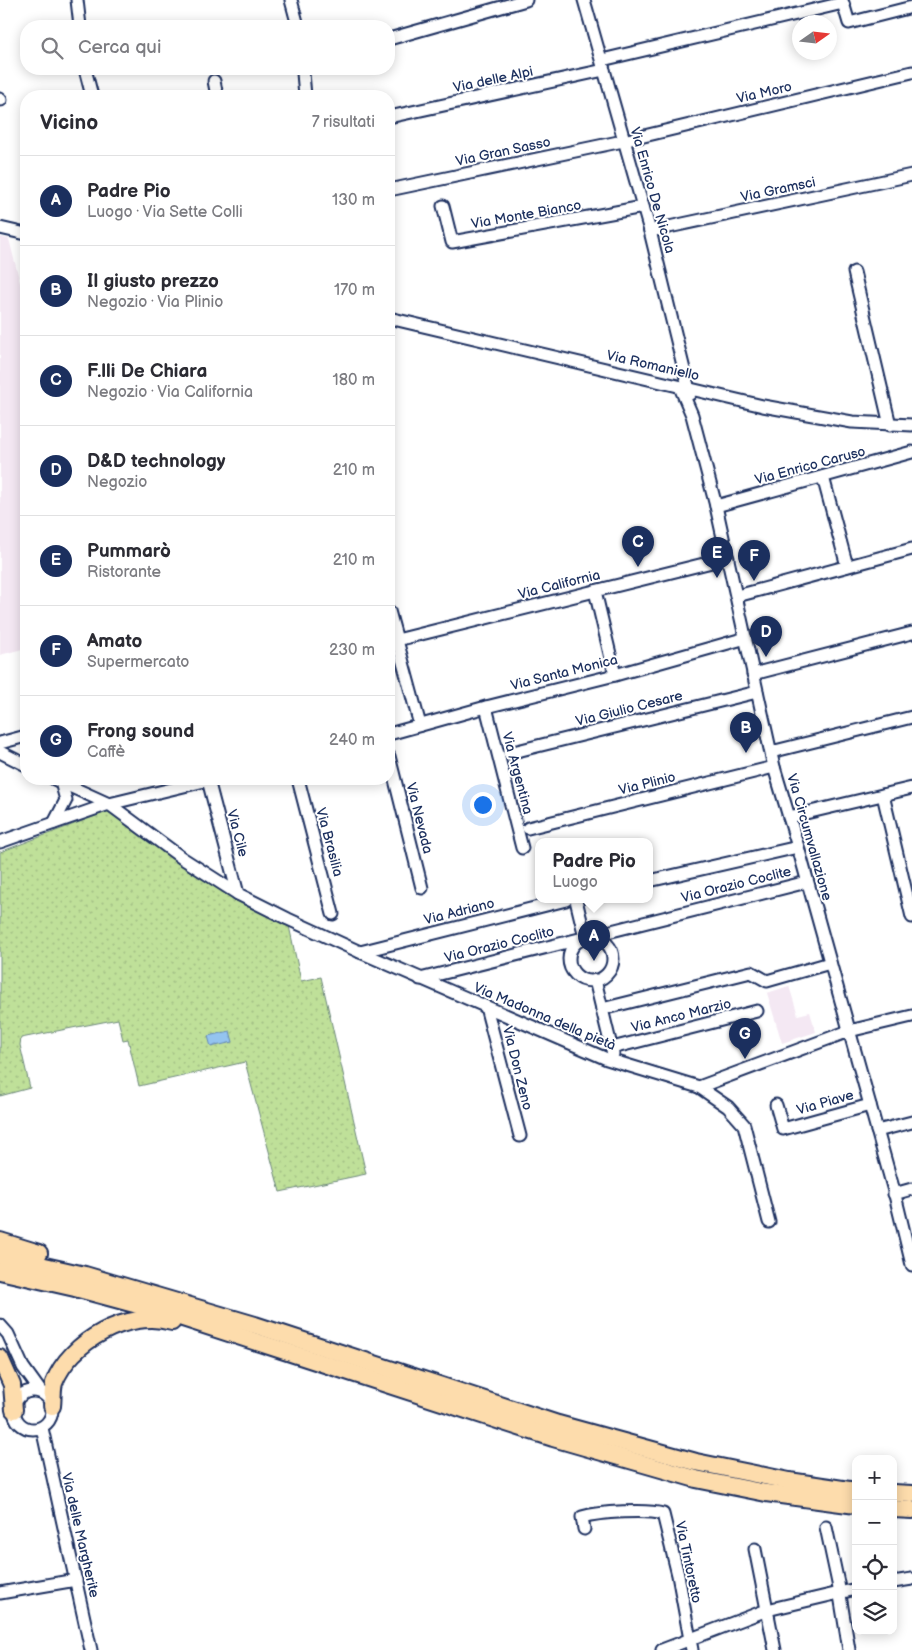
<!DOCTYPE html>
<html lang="it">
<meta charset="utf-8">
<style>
:root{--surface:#fff;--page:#f2f2f3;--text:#2b2b33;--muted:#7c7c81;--line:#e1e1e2;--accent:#1b2f5e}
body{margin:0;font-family:"Balsamiq Sans",sans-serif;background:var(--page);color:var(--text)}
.controls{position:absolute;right:15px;bottom:15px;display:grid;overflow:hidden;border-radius:10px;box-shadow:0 2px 12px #0003}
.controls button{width:45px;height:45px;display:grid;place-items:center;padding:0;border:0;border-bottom:1px solid var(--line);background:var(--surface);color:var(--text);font:25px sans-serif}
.compass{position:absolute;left:792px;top:15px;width:45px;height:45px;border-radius:50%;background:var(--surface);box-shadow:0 2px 12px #0003;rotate:76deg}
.you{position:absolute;left:482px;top:804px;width:18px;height:18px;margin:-12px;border:4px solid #fff;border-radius:50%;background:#1a73e8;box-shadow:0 0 0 8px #1a73e833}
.badge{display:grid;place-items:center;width:32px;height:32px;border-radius:50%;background:var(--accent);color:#fff;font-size:16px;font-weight:700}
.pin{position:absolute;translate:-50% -41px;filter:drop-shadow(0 1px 2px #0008)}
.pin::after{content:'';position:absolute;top:26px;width:18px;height:15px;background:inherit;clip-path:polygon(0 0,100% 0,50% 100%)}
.popup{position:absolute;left:535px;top:838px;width:118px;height:65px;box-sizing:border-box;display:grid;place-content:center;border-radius:10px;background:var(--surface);filter:drop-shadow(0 1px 4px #0005);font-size:16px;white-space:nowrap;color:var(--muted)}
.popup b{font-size:19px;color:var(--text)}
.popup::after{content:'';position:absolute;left:50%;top:100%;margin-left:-10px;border:10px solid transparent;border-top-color:var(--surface)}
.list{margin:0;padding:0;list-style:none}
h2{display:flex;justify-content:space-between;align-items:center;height:65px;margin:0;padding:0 20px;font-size:21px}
h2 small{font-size:16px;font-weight:400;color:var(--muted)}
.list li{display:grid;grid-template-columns:32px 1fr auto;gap:15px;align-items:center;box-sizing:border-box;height:90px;padding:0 20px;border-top:1px solid var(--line)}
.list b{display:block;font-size:19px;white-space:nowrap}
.list p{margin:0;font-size:16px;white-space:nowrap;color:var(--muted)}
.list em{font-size:16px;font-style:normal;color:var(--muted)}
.icon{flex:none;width:28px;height:28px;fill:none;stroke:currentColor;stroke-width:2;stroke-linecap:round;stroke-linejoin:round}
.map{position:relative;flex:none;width:912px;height:1650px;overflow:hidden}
.search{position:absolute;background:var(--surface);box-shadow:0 2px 12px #0003;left:20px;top:20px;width:375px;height:55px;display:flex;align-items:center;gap:12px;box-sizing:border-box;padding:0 18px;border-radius:20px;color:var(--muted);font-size:19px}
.panel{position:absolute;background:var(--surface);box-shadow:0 2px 12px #0003;left:20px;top:90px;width:375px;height:695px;border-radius:20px}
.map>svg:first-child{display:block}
.built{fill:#f4e8f3}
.green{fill:url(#green-dots);stroke:#6d887c}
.water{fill:url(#water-ripples);stroke:#6488b6}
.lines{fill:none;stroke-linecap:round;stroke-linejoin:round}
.minor-casing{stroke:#1b2f5e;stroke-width:15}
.highway-casing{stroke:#1b2f5e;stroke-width:20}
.minor{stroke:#fff;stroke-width:11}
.highway{stroke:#fddcac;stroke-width:16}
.labels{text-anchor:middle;stroke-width:4;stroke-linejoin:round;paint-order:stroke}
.street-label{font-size:14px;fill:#1b2f5e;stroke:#fff}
</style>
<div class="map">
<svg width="912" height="1650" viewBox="0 0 912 1650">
<defs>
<pattern id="green-dots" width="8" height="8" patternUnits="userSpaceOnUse" patternTransform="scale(1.25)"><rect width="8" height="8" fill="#bfe099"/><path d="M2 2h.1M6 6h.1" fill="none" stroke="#a4c086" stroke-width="1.8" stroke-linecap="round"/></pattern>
<pattern id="water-ripples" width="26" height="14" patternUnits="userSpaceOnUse" patternTransform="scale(1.25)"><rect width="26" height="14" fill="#94c4f0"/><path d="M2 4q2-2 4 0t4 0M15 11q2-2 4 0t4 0" fill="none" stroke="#78a0c6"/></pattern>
</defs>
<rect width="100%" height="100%" fill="#fff"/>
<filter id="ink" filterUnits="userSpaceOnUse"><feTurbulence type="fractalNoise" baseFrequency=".02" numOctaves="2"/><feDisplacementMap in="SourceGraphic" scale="10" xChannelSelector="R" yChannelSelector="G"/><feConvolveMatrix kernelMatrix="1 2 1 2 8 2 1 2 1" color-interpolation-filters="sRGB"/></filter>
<g filter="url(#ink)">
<!-- built -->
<g class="built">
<polygon points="0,237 9,239 26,307 26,648 0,655"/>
<polygon points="789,986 798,1015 810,1012 816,1032 782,1043 767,993"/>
</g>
<!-- green -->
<polygon class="green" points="109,811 213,884 289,926 301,981 321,977 366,1174 280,1192 245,1062 139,1086 128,1039 123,1040 118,1019 21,1038 20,1045 30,1088 0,1096 0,852"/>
<!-- water -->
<polygon class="water" points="230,1031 233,1042 211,1047 208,1036"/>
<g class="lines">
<defs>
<g id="minor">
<polyline points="77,0 80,26"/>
<polyline points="291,0 298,26"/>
<polyline points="584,0 650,231 690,394"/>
<polyline points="389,39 526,0"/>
<polyline points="602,60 843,3 849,23 912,7"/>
<polyline points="85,69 92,96"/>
<polyline points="303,73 305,96"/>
<polyline points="214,81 217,96"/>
<polyline points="0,99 1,100"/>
<polyline points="389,117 604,70"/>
<polyline points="389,190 623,141 912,72"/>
<polyline points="443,206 452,242 643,207"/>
<polyline points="0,228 26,234"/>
<polyline points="650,231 912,175"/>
<polyline points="854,272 890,425"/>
<polyline points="389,318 763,406 852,422 912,425"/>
<polyline points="680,387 692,415 716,506 774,767 798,847 894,1191 912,1265"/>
<polyline points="823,477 847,566"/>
<polyline points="716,506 912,452"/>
<polyline points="595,591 615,675"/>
<polyline points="737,596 912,549"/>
<polyline points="389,611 420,725"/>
<polyline points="397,640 728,558"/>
<polyline points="753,674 912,633"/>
<polyline points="486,707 522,848"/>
<polyline points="389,734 486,707 615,675 746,638"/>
<polyline points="0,743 26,736"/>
<polyline points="0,752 26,765"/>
<polyline points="771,752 912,717"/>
<polyline points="509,753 757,692"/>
<polyline points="389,756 422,888"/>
<polyline points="54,779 109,804 182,858 238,894 288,919 360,952 607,1059 699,1087 849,1031 912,1016"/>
<polyline points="298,779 333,914"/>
<polyline points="208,780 238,894"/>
<polyline points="883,795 912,917"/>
<polyline points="789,817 912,788"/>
<polyline points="54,823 66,800 61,782"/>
<polyline points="528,828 774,767"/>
<polyline points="0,842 109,804 213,779"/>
<polyline points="649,881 798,847"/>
<polyline points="576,900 585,937"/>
<circle cx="591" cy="959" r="22"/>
<polyline points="360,952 566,900"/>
<polyline points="420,979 807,882"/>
<polyline points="595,980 613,1054"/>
<polyline points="486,1007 520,1136"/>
<polyline points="602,1009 751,972 767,981 830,963"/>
<polyline points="612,1048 757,1011"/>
<polyline points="699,1087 728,1107 744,1125 769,1222"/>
<polyline points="776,1105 783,1129 870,1105"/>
<polyline points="877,1131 912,1122"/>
<polyline points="894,1194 912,1189"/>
<polyline points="0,1325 8,1334 23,1367 41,1392"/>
<circle cx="33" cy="1410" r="19"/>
<polyline points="42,1428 91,1650"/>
<polyline points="826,1527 838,1583 849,1650"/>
<path d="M 584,1529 L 582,1517 C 599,1512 647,1509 663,1514 L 678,1575 L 692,1650"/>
<polyline points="755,1549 775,1650"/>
<polyline points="893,1582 912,1579"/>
<polyline points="0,1593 76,1580"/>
<polyline points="662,1650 767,1610 856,1589"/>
</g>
<g id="highway">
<polyline points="0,1241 39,1253"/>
<polyline points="0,1256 85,1275 255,1325 558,1424 696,1462 789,1481 856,1491"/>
<polyline points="0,1271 75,1288 164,1312 553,1438 696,1479 766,1493 856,1505"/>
<polyline points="0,1358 12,1385 14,1410"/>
<path d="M 52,1406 C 53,1399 52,1390 54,1383 C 70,1341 128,1309 172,1322"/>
<polyline points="893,1493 912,1494"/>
<polyline points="893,1509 912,1510"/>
</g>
</defs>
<!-- minor casing -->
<use href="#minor" class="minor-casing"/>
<!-- highway casing -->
<use href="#highway" class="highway-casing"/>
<!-- minor -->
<use href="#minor" class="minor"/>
<!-- highway -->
<use href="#highway" class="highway"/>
</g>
</g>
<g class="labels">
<!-- street labels -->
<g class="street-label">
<text transform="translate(493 79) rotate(-12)" y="5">Via delle Alpi</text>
<text transform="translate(764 92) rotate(-13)" y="5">Via Moro</text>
<text transform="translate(503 151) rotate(-12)" y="5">Via Gran Sasso</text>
<text transform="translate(778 189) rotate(-12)" y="5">Via Gramsci</text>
<text transform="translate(653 190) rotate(74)" y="5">Via Enrico De Nicola</text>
<text transform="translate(526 214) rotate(-10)" y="5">Via Monte Bianco</text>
<text transform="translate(653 365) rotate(13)" y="5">Via Romaniello</text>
<text transform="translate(810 465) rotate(-15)" y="5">Via Enrico Caruso</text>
<text transform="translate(559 584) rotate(-14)" y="5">Via California</text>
<text transform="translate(564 672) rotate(-14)" y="5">Via Santa Monica</text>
<text transform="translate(629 708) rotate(-14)" y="5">Via Giulio Cesare</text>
<text transform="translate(518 773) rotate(75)" y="5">Via Argentina</text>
<text transform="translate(647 783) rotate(-14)" y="5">Via Plinio</text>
<text transform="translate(420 818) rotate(76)" y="5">Via Nevada</text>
<text transform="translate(238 833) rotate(75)" y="5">Via Cile</text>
<text transform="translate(810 837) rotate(74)" y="5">Via Circumvallazione</text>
<text transform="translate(330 842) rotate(75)" y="5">Via Brasilia</text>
<text transform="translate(736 884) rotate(-14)" y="5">Via Orazio Coclite</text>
<text transform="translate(459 911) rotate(-14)" y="5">Via Adriano</text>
<text transform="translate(499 944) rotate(-14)" y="5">Via Orazio Coclito</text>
<text transform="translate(681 1015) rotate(-14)" y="5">Via Anco Marzio</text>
<text transform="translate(545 1016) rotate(23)" y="5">Via Madonna della pietà</text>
<text transform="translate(518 1068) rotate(76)" y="5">Via Don Zeno</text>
<text transform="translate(825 1102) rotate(-16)" y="5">Via Piave</text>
<text transform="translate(81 1535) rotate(77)" y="5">Via delle Margherite</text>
<text transform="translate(689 1562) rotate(78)" y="5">Via Tintoretto</text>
</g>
</g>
</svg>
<div class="controls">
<button>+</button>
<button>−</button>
<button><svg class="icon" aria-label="locate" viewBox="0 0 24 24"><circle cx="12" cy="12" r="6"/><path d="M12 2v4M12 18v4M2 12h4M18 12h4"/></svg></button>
<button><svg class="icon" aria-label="layers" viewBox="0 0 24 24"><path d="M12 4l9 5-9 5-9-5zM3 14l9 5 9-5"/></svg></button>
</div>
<svg class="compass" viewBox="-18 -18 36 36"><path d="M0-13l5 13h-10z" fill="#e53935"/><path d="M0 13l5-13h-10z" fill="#7c7c81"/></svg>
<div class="you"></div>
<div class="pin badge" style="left:594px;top:961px">A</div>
<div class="popup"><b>Padre Pio</b>Luogo</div>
<div class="pin badge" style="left:746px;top:753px">B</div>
<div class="pin badge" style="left:638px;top:567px">C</div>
<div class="pin badge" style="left:766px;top:657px">D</div>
<div class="pin badge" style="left:717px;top:578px">E</div>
<div class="pin badge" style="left:754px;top:581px">F</div>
<div class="pin badge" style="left:745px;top:1059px">G</div>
<div class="search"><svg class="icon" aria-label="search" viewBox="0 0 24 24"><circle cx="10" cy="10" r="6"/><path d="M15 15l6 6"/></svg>Cerca qui</div>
<section class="panel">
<h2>Vicino<small>7 risultati</small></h2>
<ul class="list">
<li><span class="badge">A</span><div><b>Padre Pio</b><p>Luogo · Via Sette Colli</p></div><em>130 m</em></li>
<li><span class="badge">B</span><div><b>Il giusto prezzo</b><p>Negozio · Via Plinio</p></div><em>170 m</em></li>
<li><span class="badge">C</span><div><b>F.lli De Chiara</b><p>Negozio · Via California</p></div><em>180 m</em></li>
<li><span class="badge">D</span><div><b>D&amp;D technology</b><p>Negozio</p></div><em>210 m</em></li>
<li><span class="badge">E</span><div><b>Pummarò</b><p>Ristorante</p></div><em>210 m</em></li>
<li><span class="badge">F</span><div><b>Amato</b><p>Supermercato</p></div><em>230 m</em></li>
<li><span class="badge">G</span><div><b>Frong sound</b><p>Caffè</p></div><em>240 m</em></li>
</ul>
</section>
</div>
